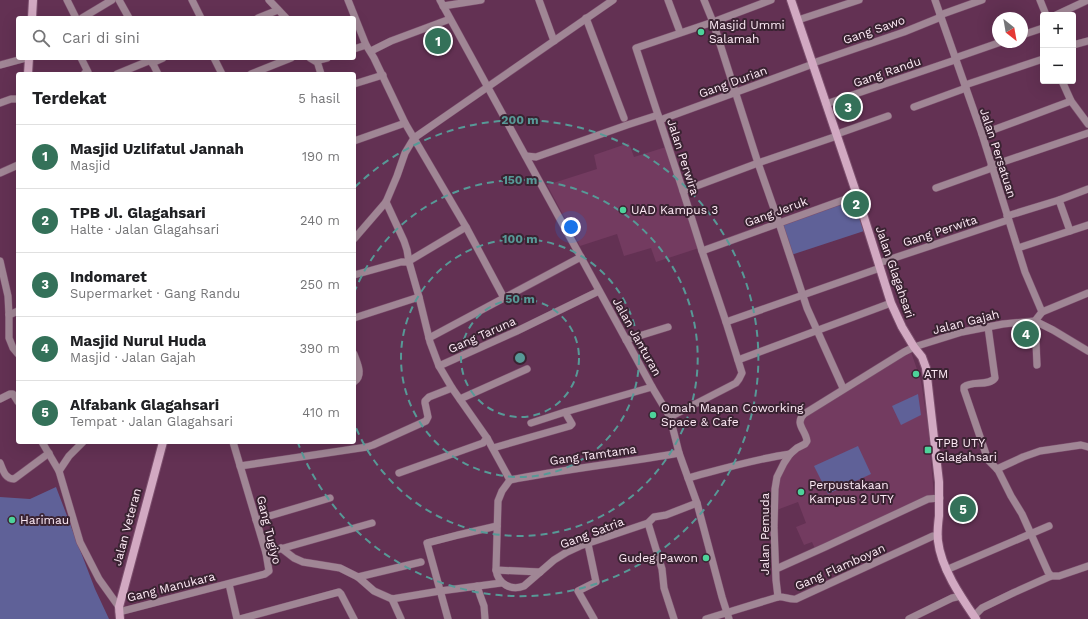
<!DOCTYPE html>
<html lang="id">
<meta charset="utf-8">
<style>
:root{--surface:#fff;--page:#f2f2f2;--text:#202124;--muted:#757577;--line:#e0e0e0;--accent:#347159}
body{margin:0;font-family:"Work Sans",sans-serif;background:var(--page);color:var(--text)}
.controls{position:absolute;right:12px;top:12px;display:grid;overflow:hidden;border-radius:4px;box-shadow:0 4px 16px #0002}
.controls button{width:36px;height:36px;display:grid;place-items:center;padding:0;border:0;border-bottom:1px solid var(--line);background:var(--surface);color:var(--text);font:20px sans-serif}
.compass{position:absolute;left:992px;top:12px;width:36px;height:36px;border-radius:50%;background:var(--surface);box-shadow:0 4px 16px #0002;rotate:149deg}
.you{position:absolute;left:571px;top:227px;width:14px;height:14px;margin:-10px;border:3px solid #fff;border-radius:50%;background:#1a73e8;box-shadow:0 0 0 6px #1a73e833}
.badge{display:grid;place-items:center;width:26px;height:26px;border-radius:50%;background:var(--accent);color:#fff;font-size:13px;font-weight:700}
.pin{position:absolute;translate:-50% -50%;border:2px solid #fff;box-shadow:0 1px 4px #0006}
.list{margin:0;padding:0;list-style:none}
h2{display:flex;justify-content:space-between;align-items:center;height:52px;margin:0;padding:0 16px;font-size:17px}
h2 small{font-size:13px;font-weight:400;color:var(--muted)}
.list li{display:grid;grid-template-columns:26px 1fr auto;gap:12px;align-items:center;box-sizing:border-box;height:64px;padding:0 16px;border-top:1px solid var(--line)}
.list b{display:block;font-size:15px;white-space:nowrap}
.list p{margin:0;font-size:13px;white-space:nowrap;color:var(--muted)}
.list em{font-size:13px;font-style:normal;color:var(--muted)}
.icon{flex:none;width:22px;height:22px;fill:none;stroke:currentColor;stroke-width:2;stroke-linecap:round;stroke-linejoin:round}
.map{position:relative;flex:none;width:1088px;height:619px;overflow:hidden}
.search{position:absolute;background:var(--surface);box-shadow:0 4px 16px #0002;left:16px;top:16px;width:340px;height:44px;display:flex;align-items:center;gap:10px;box-sizing:border-box;padding:0 14px;border-radius:4px;color:var(--muted);font-size:15px}
.panel{position:absolute;background:var(--surface);box-shadow:0 4px 16px #0002;left:16px;top:72px;width:340px;height:372px;border-radius:4px}
.map>svg:first-child{display:block}
.built{fill:#733b60}
.green{fill:#5f6198}
.lines{fill:none;stroke-linecap:round;stroke-linejoin:round}
.street-casing{stroke:#7c4f6d;stroke-width:8}
.secondary-casing{stroke:#7c4f6d;stroke-width:10}
.street{stroke:#a08695;stroke-width:7}
.secondary{stroke:#d2a9c2;stroke-width:8}
.ring{fill:none;stroke:#579997;stroke-width:2;stroke-dasharray:7 5}
.poi-dot{fill:#4dd39a;stroke:#3a2332;stroke-width:1.5}
.labels{text-anchor:middle;stroke-width:4;stroke-linejoin:round;paint-order:stroke}
.poi-label{font-size:12px;fill:#feebf6;stroke:#3a2332;text-anchor:start}
.street-label{font-size:12px;fill:#feebf6;stroke:#3a2332}
.centre{fill:#579997;stroke:#3a2332;stroke-width:2}
.ring-label{font-size:12px;text-anchor:middle;font-weight:bold;fill:#579997;stroke:#3a2332;stroke-width:4;stroke-linejoin:round;paint-order:stroke}
</style>
<div class="map">
<svg width="1088" height="619" viewBox="0 0 1088 619">
<rect width="100%" height="100%" fill="#633153"/>
<!-- built -->
<g class="built">
<polygon points="629,143 634,157 666,147 699,248 656,262 651,248 624,256 617,234 580,246 547,185 597,169 594,155"/>
<polygon points="910,349 921,381 928,427 934,496 816,551 812,542 804,545 796,527 806,523 798,502 774,511 775,489 783,464 806,443 800,420"/>
</g>
<!-- green -->
<g class="green">
<polygon points="849,200 856,207 864,231 791,255 781,224"/>
<polygon points="918,394 921,415 901,425 892,406"/>
<polygon points="858,446 871,474 828,494 814,466"/>
<polygon points="56,487 95,589 109,619 0,619 0,497 30,499"/>
</g>
<g class="lines">
<defs>
<g id="street">
<polyline points="67,0 76,18"/>
<polyline points="119,0 129,18"/>
<polyline points="192,0 201,18"/>
<polyline points="269,0 286,18"/>
<polyline points="348,0 366,45"/>
<polyline points="440,0 652,387 670,417 679,453 697,503 722,597 729,619"/>
<polyline points="539,0 554,41"/>
<polyline points="668,0 680,32"/>
<polyline points="704,0 713,22 758,163 779,223 807,308 843,388"/>
<polyline points="935,0 982,134 1025,272 1042,312"/>
<polyline points="1040,0 1046,15"/>
<polyline points="443,6 481,0"/>
<polyline points="940,15 982,0"/>
<polyline points="1056,15 1088,0"/>
<polyline points="82,18 112,0"/>
<polyline points="258,18 278,10"/>
<polyline points="586,18 624,118"/>
<polyline points="798,20 859,0"/>
<polyline points="1022,35 1043,28"/>
<polyline points="1073,45 1088,41"/>
<polyline points="354,49 366,45 374,58 405,123 466,227 504,298"/>
<polyline points="371,51 391,41 450,19"/>
<polyline points="81,58 88,72 85,73 86,74"/>
<polyline points="150,58 158,74"/>
<polyline points="214,58 222,74"/>
<polyline points="310,58 315,61 327,58"/>
<polyline points="955,58 1001,42"/>
<polyline points="317,61 321,74"/>
<polyline points="152,63 163,58"/>
<polyline points="813,63 904,32 941,17"/>
<polyline points="0,65 26,58"/>
<polyline points="117,74 151,60"/>
<polyline points="251,74 291,58"/>
<polyline points="1062,81 1071,101 1088,124"/>
<polyline points="354,84 383,75"/>
<polyline points="965,85 1043,59"/>
<polyline points="0,103 11,99 18,99"/>
<polyline points="826,104 955,60"/>
<polyline points="914,107 966,88"/>
<polyline points="660,120 813,64"/>
<polyline points="837,134 888,116"/>
<polyline points="982,134 1071,101"/>
<polyline points="354,141 405,123"/>
<polyline points="526,156 536,157 627,125 658,115"/>
<polyline points="991,166 1088,133"/>
<polyline points="0,173 18,165"/>
<polyline points="936,188 992,168"/>
<polyline points="683,191 758,163 837,136"/>
<polyline points="1059,200 1070,231"/>
<path d="M 386,202 L 404,241 L 407,250 L 409,262 L 419,297 L 430,342 L 439,366 L 452,388 L 487,438 L 510,480 L 502,491 L 498,501 L 496,570 C 498,584 511,591 524,586 L 554,560 L 567,552 L 580,546 L 648,523 L 654,517 L 666,515 L 697,503"/>
<polyline points="1007,216 1059,200 1088,189"/>
<polyline points="354,239 386,202 397,176 405,153 414,138 613,0"/>
<polyline points="1018,248 1088,225"/>
<polyline points="702,251 857,195"/>
<polyline points="0,261 8,296 9,315 9,338 13,348 18,354"/>
<polyline points="409,261 466,227"/>
<polyline points="879,263 1008,220"/>
<polyline points="354,275 401,262 409,262"/>
<polyline points="9,315 18,311"/>
<polyline points="354,318 419,297"/>
<polyline points="1035,321 1042,312 1088,293"/>
<polyline points="1035,321 1037,365"/>
<polyline points="726,322 880,268"/>
<path d="M 988,327 L 995,378 C 988,387 972,380 964,387 L 964,390 L 988,460 L 998,470 L 1011,496 L 1022,514 L 1048,572 L 1051,576"/>
<polyline points="429,338 581,257"/>
<polyline points="626,340 668,327"/>
<path d="M 354,354 C 357,363 364,375 354,382"/>
<polyline points="738,360 891,303"/>
<polyline points="439,366 517,331 599,291"/>
<polyline points="0,399 10,394 13,394 18,402"/>
<polyline points="460,399 527,369"/>
<polyline points="670,417 736,383 739,379 742,373 726,322 702,251 683,191 636,48 713,22 771,0"/>
<polyline points="531,423 565,412"/>
<polyline points="42,442 59,471"/>
<polyline points="83,442 69,456 59,471 80,542 99,579 119,607"/>
<polyline points="493,448 570,426 572,424 565,412 652,387"/>
<path d="M 0,463 C 3,470 5,479 14,479 L 49,453"/>
<polyline points="240,466 367,447 373,445 426,421 428,417 425,403 425,401 429,397 452,388"/>
<polyline points="997,469 1023,457 1040,451 1081,445 1088,447"/>
<polyline points="399,473 483,443 487,438"/>
<path d="M 688,478 C 722,469 755,459 790,454"/>
<path d="M 510,480 C 566,469 623,463 679,453"/>
<polyline points="256,520 330,498"/>
<polyline points="648,523 662,569 664,588 674,619"/>
<polyline points="588,544 596,582 578,591 594,619"/>
<polyline points="281,548 294,558 303,562 340,568 358,577 374,591 392,599 440,591 501,583"/>
<polyline points="266,553 372,523"/>
<polyline points="776,569 825,547 928,499 940,498"/>
<polyline points="496,570 540,572"/>
<polyline points="946,570 1049,526"/>
<polyline points="358,577 421,562"/>
<polyline points="229,584 237,619"/>
<polyline points="477,586 480,595 484,606 485,619"/>
<path d="M 778,597 L 776,580 L 774,527 L 775,489 L 777,477 L 784,463 L 790,454 L 797,448 L 805,444 L 807,441 C 806,430 794,424 804,414 L 904,352 L 914,347 L 962,332 L 1003,324 L 1035,321 L 1053,330 L 1088,351"/>
<polyline points="392,599 401,619"/>
<polyline points="119,612 265,574 269,571 266,553 233,442"/>
<polyline points="974,616 982,608 1013,593 1051,576 1059,576 1088,566"/>
<polyline points="240,619 339,592 341,594 354,619"/>
<polyline points="448,619 427,543 458,535 497,526"/>
<path d="M 706,619 L 778,597 C 784,596 789,600 796,599 L 933,536 L 938,537"/>
<polyline points="909,619 952,598 961,596"/>
</g>
<g id="secondary">
<path d="M 791,0 L 857,195 L 891,303 L 902,327 L 914,347 L 922,357 L 926,368 L 939,482 C 939,493 939,505 939,516 C 938,524 937,533 938,541 C 941,568 961,597 976,619"/>
<polyline points="32,18 33,0"/>
<polyline points="28,74 29,58"/>
<polyline points="120,619 119,607 163,442"/>
</g>
</defs>
<!-- street casing -->
<use href="#street" class="street-casing"/>
<!-- secondary casing -->
<use href="#secondary" class="secondary-casing"/>
<!-- street -->
<use href="#street" class="street"/>
<!-- secondary -->
<use href="#secondary" class="secondary"/>
</g>
<!-- distance rings -->
<g class="ring">
<circle cx="520" cy="358" r="59"/>
<circle cx="520" cy="358" r="119"/>
<path d="M354 293A178 178 0 1 1 354 423"/>
<path d="M355 187A238 238 0 1 1 298 443"/>
</g>
<!-- markers -->
<g class="poi-dot">
<circle cx="701" cy="32" r="4"/>
<circle cx="623" cy="210" r="4"/>
<circle cx="916" cy="374" r="4"/>
<circle cx="653" cy="415" r="4"/>
<rect x="924" y="446" width="8" height="8" rx="2"/>
<circle cx="801" cy="492" r="4"/>
<circle cx="12" cy="520" r="4"/>
<circle cx="706" cy="558" r="4"/>
</g>
<g class="labels">
<!-- poi labels -->
<g class="poi-label">
<text x="709" y="29">Masjid Ummi<tspan x="709" dy="14">Salamah</tspan></text>
<text x="631" y="214">UAD Kampus 3</text>
<text x="924" y="378">ATM</text>
<text x="661" y="412">Omah Mapan Coworking<tspan x="661" dy="14">Space &amp; Cafe</tspan></text>
<text x="936" y="447">TPB UTY<tspan x="936" dy="14">Glagahsari</tspan></text>
<text x="809" y="489">Perpustakaan<tspan x="809" dy="14">Kampus 2 UTY</tspan></text>
<text x="20" y="524">Harimau</text>
<text x="698" y="562" text-anchor="end">Gudeg Pawon</text>
</g>
<!-- street labels -->
<g class="street-label">
<text transform="translate(874 30) rotate(-19)" y="4">Gang Sawo</text>
<text transform="translate(887 72) rotate(-19)" y="4">Gang Randu</text>
<text transform="translate(733 82) rotate(-20)" y="4">Gang Durian</text>
<text transform="translate(998 153) rotate(72)" y="4">Jalan Persatuan</text>
<text transform="translate(683 157) rotate(72)" y="4">Jalan Perwira</text>
<text transform="translate(776 212) rotate(-20)" y="4">Gang Jeruk</text>
<text transform="translate(940 231) rotate(-18)" y="4">Gang Perwita</text>
<text transform="translate(895 272) rotate(71)" y="4">Jalan Glagahsari</text>
<text transform="translate(966 322) rotate(-14)" y="4">Jalan Gajah</text>
<text transform="translate(482 335) rotate(-24)" y="4">Gang Taruna</text>
<text transform="translate(637 337) rotate(61)" y="4">Jalan Janturan</text>
<text transform="translate(593 455) rotate(-8)" y="4">Gang Tamtama</text>
<text transform="translate(127 527) rotate(-75)" y="4">Jalan Veteran</text>
<text transform="translate(269 530) rotate(76)" y="4">Gang Tugiyo</text>
<text transform="translate(592 533) rotate(-21)" y="4">Gang Satria</text>
<text transform="translate(765 534) rotate(-90)" y="4">Jalan Pemuda</text>
<text transform="translate(840 567) rotate(-24)" y="4">Gang Flamboyan</text>
<text transform="translate(171 587) rotate(-14)" y="4">Gang Manukara</text>
</g>
</g>
<circle cx="520" cy="358" r="6" class="centre"/>
<g class="ring-label">
<text x="520" y="124">200 m</text>
<text x="520" y="184">150 m</text>
<text x="520" y="243">100 m</text>
<text x="520" y="303">50 m</text>
</g>
</svg>
<div class="controls">
<button>+</button>
<button>−</button>
</div>
<svg class="compass" viewBox="-18 -18 36 36"><path d="M0-13l5 13h-10z" fill="#e53935"/><path d="M0 13l5-13h-10z" fill="#757577"/></svg>
<div class="you"></div>
<div class="pin badge" style="left:438px;top:41px">1</div>
<div class="pin badge" style="left:856px;top:204px">2</div>
<div class="pin badge" style="left:848px;top:107px">3</div>
<div class="pin badge" style="left:1026px;top:334px">4</div>
<div class="pin badge" style="left:963px;top:509px">5</div>
<div class="search"><svg class="icon" aria-label="search" viewBox="0 0 24 24"><circle cx="10" cy="10" r="6"/><path d="M15 15l6 6"/></svg>Cari di sini</div>
<section class="panel">
<h2>Terdekat<small>5 hasil</small></h2>
<ul class="list">
<li><span class="badge">1</span><div><b>Masjid Uzlifatul Jannah</b><p>Masjid</p></div><em>190 m</em></li>
<li><span class="badge">2</span><div><b>TPB Jl. Glagahsari</b><p>Halte · Jalan Glagahsari</p></div><em>240 m</em></li>
<li><span class="badge">3</span><div><b>Indomaret</b><p>Supermarket · Gang Randu</p></div><em>250 m</em></li>
<li><span class="badge">4</span><div><b>Masjid Nurul Huda</b><p>Masjid · Jalan Gajah</p></div><em>390 m</em></li>
<li><span class="badge">5</span><div><b>Alfabank Glagahsari</b><p>Tempat · Jalan Glagahsari</p></div><em>410 m</em></li>
</ul>
</section>
</div>
